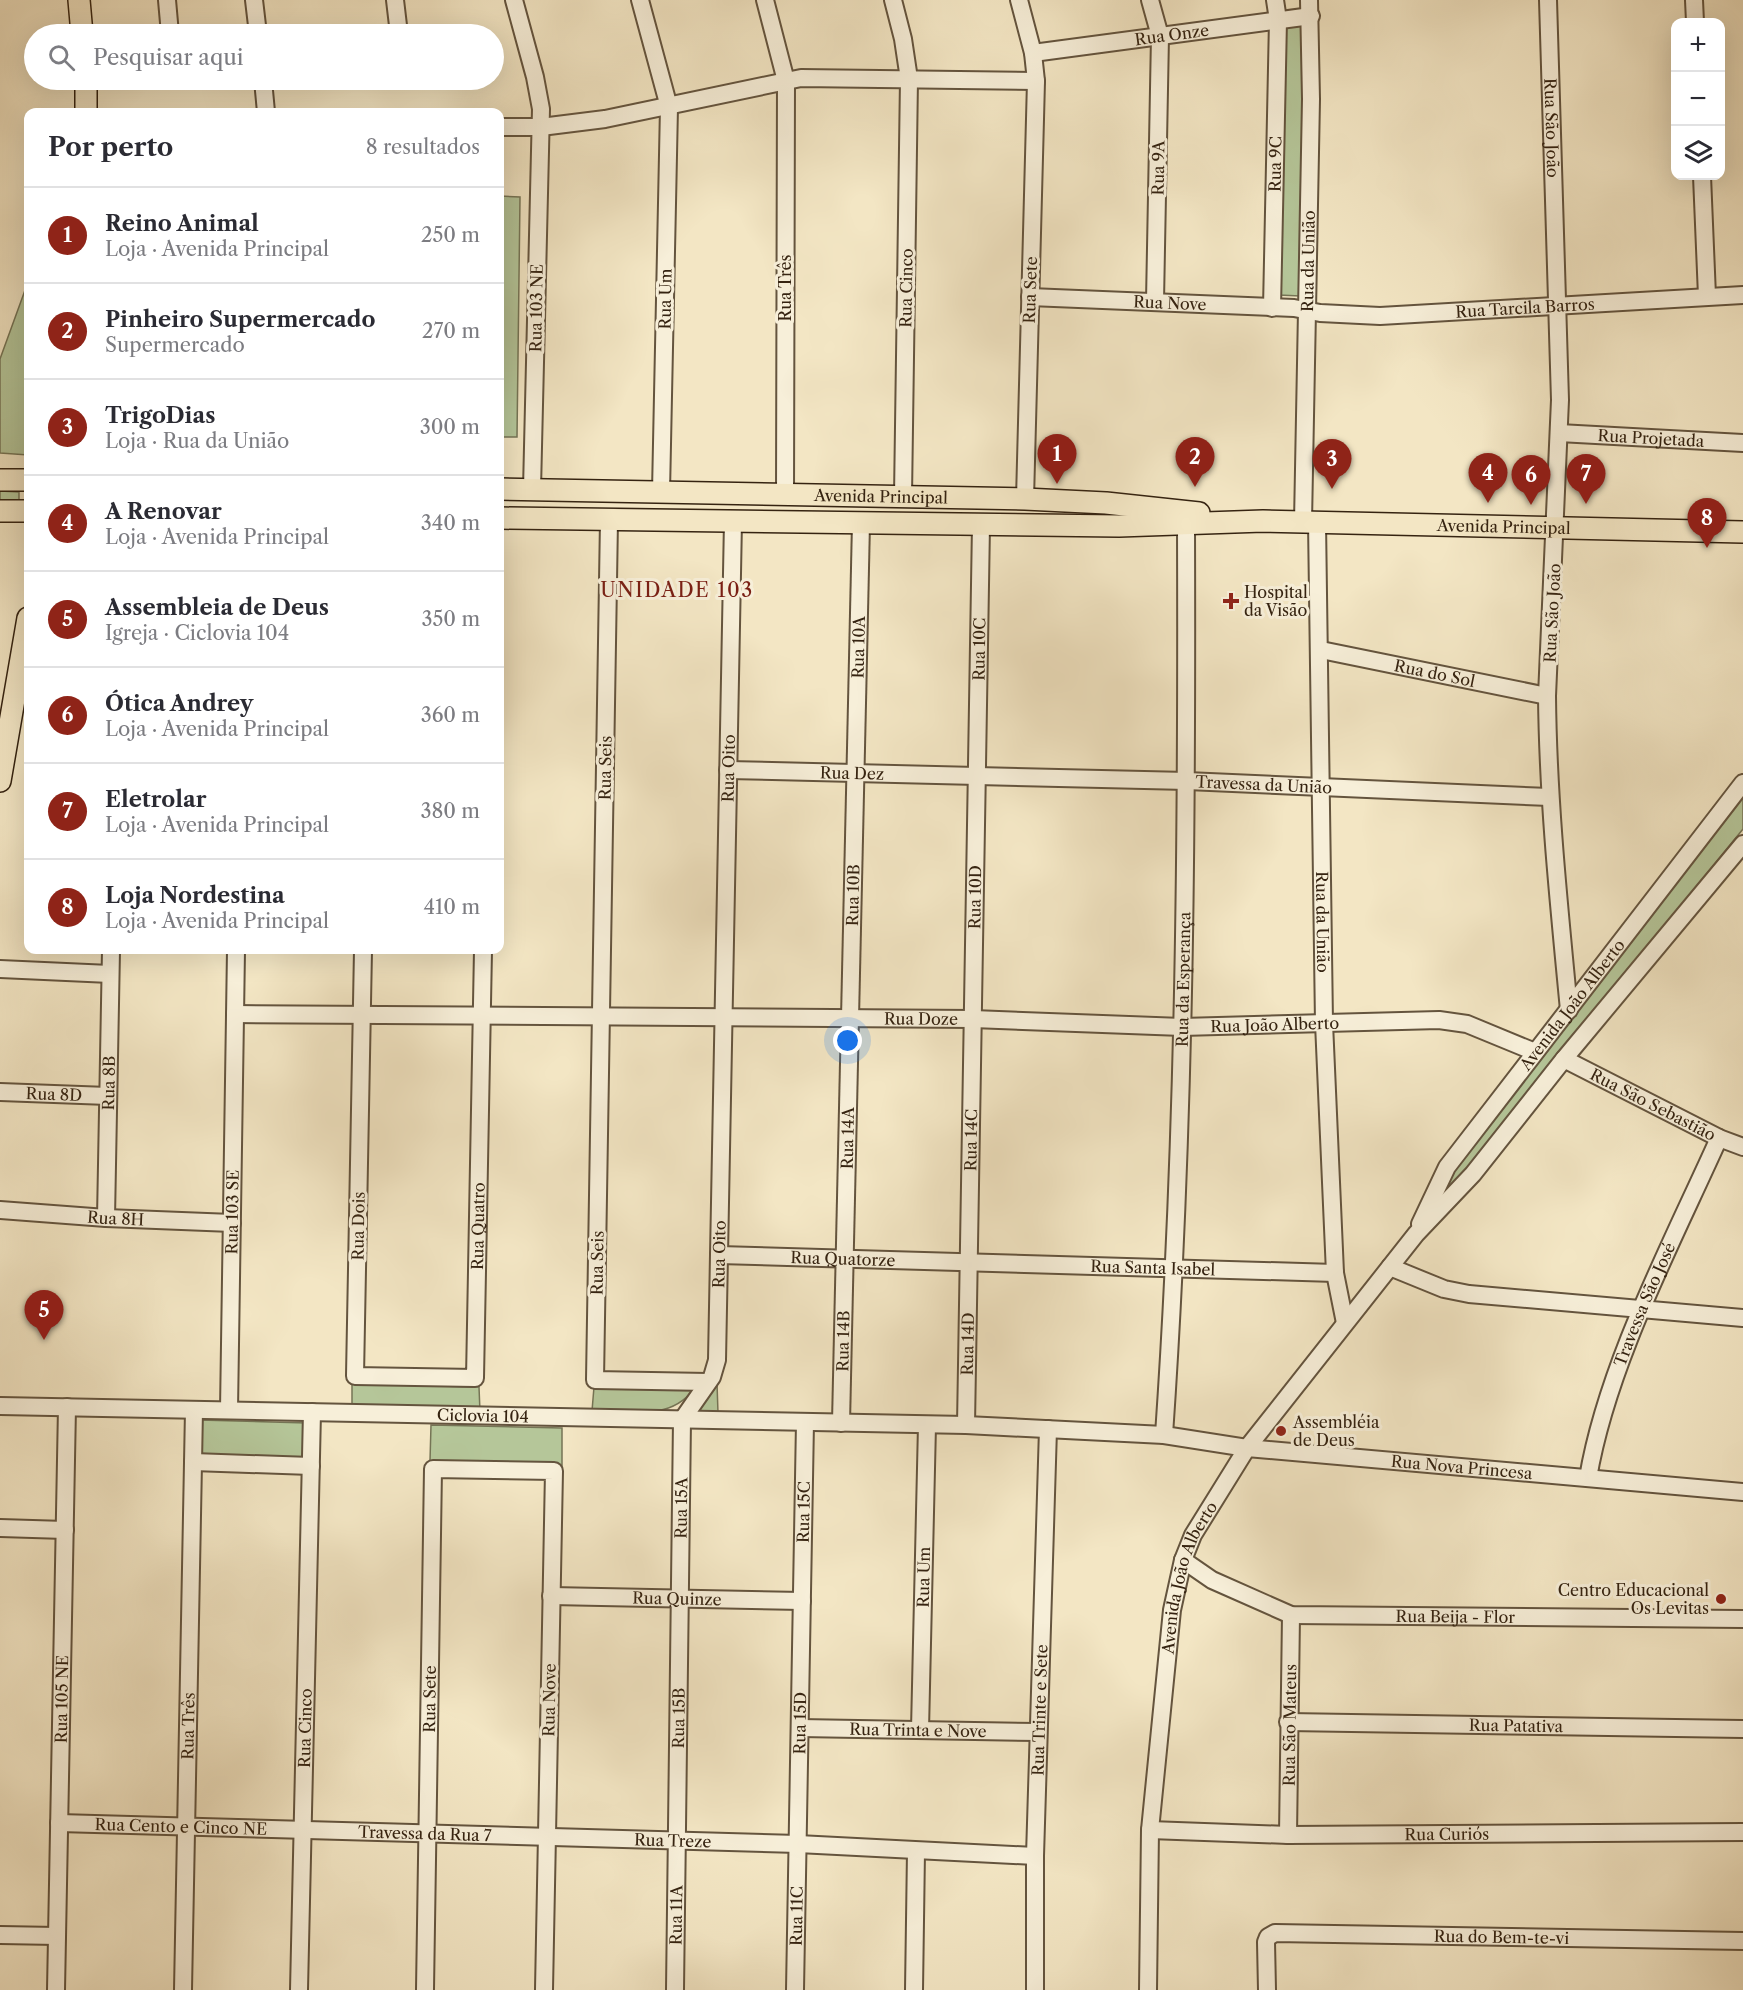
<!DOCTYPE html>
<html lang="pt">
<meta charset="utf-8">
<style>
:root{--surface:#fff;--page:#f2f2f3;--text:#2b2b33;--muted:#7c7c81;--line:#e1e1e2;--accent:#8f2418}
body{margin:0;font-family:"Libre Caslon Text",serif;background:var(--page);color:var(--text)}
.controls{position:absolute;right:18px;top:18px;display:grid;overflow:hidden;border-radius:12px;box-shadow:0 6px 24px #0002}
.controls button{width:54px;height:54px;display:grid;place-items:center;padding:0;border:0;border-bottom:2px solid var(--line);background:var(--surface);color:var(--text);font:30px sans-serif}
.you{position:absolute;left:848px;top:1041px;width:21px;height:21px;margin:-15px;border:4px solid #fff;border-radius:50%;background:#1a73e8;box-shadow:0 0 0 9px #1a73e833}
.badge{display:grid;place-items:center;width:39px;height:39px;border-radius:50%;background:var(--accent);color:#fff;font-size:20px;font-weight:700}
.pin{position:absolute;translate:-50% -50px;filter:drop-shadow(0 2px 3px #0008)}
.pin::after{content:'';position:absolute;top:32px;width:21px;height:18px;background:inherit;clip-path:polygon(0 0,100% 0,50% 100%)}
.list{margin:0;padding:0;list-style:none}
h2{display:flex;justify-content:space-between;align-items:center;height:78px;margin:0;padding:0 24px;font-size:26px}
h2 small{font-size:20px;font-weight:400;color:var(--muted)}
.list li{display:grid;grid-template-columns:39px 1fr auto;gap:18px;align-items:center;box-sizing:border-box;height:96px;padding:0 24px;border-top:2px solid var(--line)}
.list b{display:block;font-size:22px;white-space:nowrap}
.list p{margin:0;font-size:20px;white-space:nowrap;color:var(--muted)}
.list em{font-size:20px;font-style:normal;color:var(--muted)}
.icon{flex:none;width:33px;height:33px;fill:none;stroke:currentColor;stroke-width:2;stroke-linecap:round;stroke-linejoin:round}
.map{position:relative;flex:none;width:1743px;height:1990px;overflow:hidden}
.search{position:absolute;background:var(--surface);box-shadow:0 6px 24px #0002;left:24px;top:24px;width:480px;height:66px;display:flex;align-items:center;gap:15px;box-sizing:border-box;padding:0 21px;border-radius:33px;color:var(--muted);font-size:22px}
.panel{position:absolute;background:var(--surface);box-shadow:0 6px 24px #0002;left:24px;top:108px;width:480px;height:846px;border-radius:12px}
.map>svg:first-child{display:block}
.green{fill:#b5c699;stroke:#757455;stroke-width:1.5}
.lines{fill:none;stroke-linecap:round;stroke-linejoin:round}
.minor-casing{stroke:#64543e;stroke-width:20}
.major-casing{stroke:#352311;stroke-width:24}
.minor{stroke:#f7efd9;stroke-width:16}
.major{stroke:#f3e6c4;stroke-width:21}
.poi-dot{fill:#8f2418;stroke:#f7efd9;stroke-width:2}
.labels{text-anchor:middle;stroke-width:6;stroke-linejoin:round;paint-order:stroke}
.street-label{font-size:16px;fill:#352311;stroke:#f7efd9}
.poi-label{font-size:16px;fill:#352311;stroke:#f7efd9;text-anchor:start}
.quarter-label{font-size:20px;letter-spacing:1.5px;fill:#7a1f14;stroke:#f7efd9}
</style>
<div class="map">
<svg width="1743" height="1990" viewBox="0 0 1743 1990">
<rect width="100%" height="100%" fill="#f3e6c4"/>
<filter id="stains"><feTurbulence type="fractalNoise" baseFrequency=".00333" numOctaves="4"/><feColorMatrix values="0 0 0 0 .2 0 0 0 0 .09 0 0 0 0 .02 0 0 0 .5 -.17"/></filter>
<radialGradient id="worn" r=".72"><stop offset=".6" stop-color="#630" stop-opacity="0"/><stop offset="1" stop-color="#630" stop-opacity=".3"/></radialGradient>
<!-- green -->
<g class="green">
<polygon points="1303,24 1300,296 1279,295 1284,25"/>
<polygon points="500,196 520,197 517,437 500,437"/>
<polygon points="28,282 28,455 0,453 0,359"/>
<polygon points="0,491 19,492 19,503 0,502"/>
<polygon points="1743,793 1743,829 1432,1213 1456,1168"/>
<polygon points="717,1383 718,1413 694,1412"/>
<polygon points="352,1384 479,1387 480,1412 352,1409"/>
<path d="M 594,1387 L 693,1390 C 670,1421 628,1411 592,1411 Z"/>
<polygon points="199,1420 307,1423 307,1459 198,1456"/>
<polygon points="431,1425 562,1428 562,1466 430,1461"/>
</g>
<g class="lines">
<defs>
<g id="minor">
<polyline points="167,0 170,34"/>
<polyline points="254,0 258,34"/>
<polyline points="395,0 399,34"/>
<polyline points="514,0 535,77 541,109 532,489"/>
<polyline points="640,0 669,107 661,492"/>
<polyline points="765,0 786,81 785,494"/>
<polyline points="893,0 903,39 909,79 903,496"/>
<polyline points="1019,0 1033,53 1036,81 1025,499"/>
<polyline points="1150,0 1160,36 1155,301"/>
<path id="s1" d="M 1548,0 L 1560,400 L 1547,696 C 1548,801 1559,905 1569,1010"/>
<polyline points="1694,0 1695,22"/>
<path id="s2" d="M 1033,53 L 1311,16"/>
<polyline points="263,80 266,112"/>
<polyline points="500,127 541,127 605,119 801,78 1036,81"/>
<polyline points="1702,176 1707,296"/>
<path id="s3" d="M 1030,297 L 1294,308 L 1320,313 L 1380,316 L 1743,295"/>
<path id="s4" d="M 1272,308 L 1278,20 L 1275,0"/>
<path id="s5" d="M 1559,433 L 1743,443"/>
<polyline points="609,520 595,1380 708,1382"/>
<path id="s6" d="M 1303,522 L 1311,99 L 1309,0"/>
<path id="s7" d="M 1317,522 L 1324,1023 L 1335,1273 L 1345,1323"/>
<path id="s8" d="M 1321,650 L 1547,696"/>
<path id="s9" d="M 728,770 L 1187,781 L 1549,797"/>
<path id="s10" d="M 363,950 L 355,1376 L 475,1378 L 483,950"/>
<polyline points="0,969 110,974"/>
<path id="s11" d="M 235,1014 L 973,1019 L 1182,1027 L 1439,1020 L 1467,1024 L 1535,1052"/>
<path id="s12" d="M 1564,1059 L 1719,1138 L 1743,1147"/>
<path id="s13" d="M 0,1092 L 108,1096"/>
<path id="s14" d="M 0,1210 L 106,1218 L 232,1223"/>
<path id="s15" d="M 106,1218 L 111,950"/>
<path id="s16" d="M 1420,1224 L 1447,1167 L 1743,783"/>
<path id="s17" d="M 719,1255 L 1335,1273"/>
<polyline points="1390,1267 1444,1289 1469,1294 1743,1318"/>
<path id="s18" d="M 0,1406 L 966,1425 L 1164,1435 L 1247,1448 L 1743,1492"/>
<path id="s19" d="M 229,1410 L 236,950"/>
<path id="s20" d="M 841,1423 L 861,523"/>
<path id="s21" d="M 966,1425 L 981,525"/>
<path id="s22" d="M 1164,1435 C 1185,1131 1187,827 1186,524"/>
<polyline points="193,1462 311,1466"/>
<path id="s23" d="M 1588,1478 C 1607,1365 1672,1243 1719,1138"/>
<polyline points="0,1528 65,1530"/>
<path id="s24" d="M 1183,1560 L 1212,1580 L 1291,1615 L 1743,1619"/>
<path id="s25" d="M 551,1596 L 802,1601"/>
<path id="s26" d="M 1288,1722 L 1743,1729"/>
<path id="s27" d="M 800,1728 L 1038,1732"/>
<path id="s28" d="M 920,1730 L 927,1425"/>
<path id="s29" d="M 59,1823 L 798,1844 L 1035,1856"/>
<path id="s30" d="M 1150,1830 L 1288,1835 L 1743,1832"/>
<path id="s31" d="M 1288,1835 L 1291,1615"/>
<polyline points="0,1935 57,1936"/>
<path id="s32" d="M 56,1990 L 67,1407"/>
<path id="s33" d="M 183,1990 L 194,1410"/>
<path id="s34" d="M 299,1990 L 312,1412"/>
<path id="s35" d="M 425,1990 L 433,1469 L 554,1471 L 544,1990"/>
<path id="s36" d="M 675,1990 L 682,1420 L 712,1377 L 717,1360 L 733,521"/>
<path id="s37" d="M 795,1990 L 805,1422"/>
<polyline points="914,1990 916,1851"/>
<path id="s38" d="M 1035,1990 L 1035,1856 L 1048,1429"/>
<path id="s39" d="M 1148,1990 L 1150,1830 L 1172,1610 L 1183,1560 L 1193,1535 L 1247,1448 L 1416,1234 L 1473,1174 L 1564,1059 L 1743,844"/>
<path id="s40" d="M 1267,1990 L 1266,1942 L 1268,1937 L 1275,1933 L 1743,1941"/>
</g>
<g id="major">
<polyline points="79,0 82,34"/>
<polyline points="86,80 86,112"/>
<polyline points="0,480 28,480"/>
<path id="s41" d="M 500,489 L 1025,499 L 1106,503 L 1199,513"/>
<polyline points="0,511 28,511"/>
<path id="s42" d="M 500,518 L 1119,526 L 1263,521 L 1743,532"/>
<polyline points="0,781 28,618"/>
</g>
</defs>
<!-- minor casing -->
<use href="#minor" class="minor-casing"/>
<!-- major casing -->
<use href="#major" class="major-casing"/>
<!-- minor -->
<use href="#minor" class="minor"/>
<!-- major -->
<use href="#major" class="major"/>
</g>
<!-- markers -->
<g class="poi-dot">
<path d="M1228 592h6v6h6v6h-6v6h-6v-6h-6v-6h6z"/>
<circle cx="1281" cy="1431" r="6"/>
<circle cx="1721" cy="1599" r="6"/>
</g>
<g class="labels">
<!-- street labels -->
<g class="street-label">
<text dy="6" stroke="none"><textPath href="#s2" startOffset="140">Rua Onze</textPath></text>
<text dy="6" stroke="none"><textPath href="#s1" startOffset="128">Rua São João</textPath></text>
<text dy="6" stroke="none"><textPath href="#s4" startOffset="144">Rua 9C</textPath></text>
<text transform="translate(1158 168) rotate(-89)" y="6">Rua 9A</text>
<text dy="6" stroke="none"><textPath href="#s6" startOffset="261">Rua da União</textPath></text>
<text transform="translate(785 288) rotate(-90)" y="6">Rua Três</text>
<text transform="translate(906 288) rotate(-89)" y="6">Rua Cinco</text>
<text transform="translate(1030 290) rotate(-88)" y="6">Rua Sete</text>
<text transform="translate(665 299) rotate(-89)" y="6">Rua Um</text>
<text dy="6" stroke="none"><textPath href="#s3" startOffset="140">Rua Nove</textPath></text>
<text dy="6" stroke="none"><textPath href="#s3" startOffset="496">Rua Tarcila Barros</textPath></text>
<text transform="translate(536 308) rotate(-89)" y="6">Rua 103 NE</text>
<text dy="6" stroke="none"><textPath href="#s5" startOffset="92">Rua Projetada</textPath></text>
<text dy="6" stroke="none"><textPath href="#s41" startOffset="381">Avenida Principal</textPath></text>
<text dy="6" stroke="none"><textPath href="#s42" startOffset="1004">Avenida Principal</textPath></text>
<text transform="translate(1552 613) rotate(-87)" y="6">Rua São João</text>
<text dy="6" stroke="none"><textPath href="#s20" startOffset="776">Rua 10A</textPath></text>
<text dy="6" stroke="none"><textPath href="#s21" startOffset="776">Rua 10C</textPath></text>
<text dy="6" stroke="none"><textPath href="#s8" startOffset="116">Rua do Sol</textPath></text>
<text transform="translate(605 768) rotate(-89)" y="6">Rua Seis</text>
<text dy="6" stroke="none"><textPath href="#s36" startOffset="1232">Rua Oito</textPath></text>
<text dy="6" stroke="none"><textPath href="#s9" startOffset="124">Rua Dez</textPath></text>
<text dy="6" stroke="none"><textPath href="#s9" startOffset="536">Travessa da União</textPath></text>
<text dy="6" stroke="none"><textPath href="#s20" startOffset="528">Rua 10B</textPath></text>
<text dy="6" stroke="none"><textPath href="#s21" startOffset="528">Rua 10D</textPath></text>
<text dy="6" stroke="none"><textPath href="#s7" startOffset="400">Rua da União</textPath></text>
<text dy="6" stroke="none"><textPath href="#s22" startOffset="456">Rua da Esperança</textPath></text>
<text dy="6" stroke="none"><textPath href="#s16" startOffset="268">Avenida João Alberto</textPath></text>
<text dy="6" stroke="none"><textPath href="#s11" startOffset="686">Rua Doze</textPath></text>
<text dy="6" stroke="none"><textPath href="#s11" startOffset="1040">Rua João Alberto</textPath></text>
<text dy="6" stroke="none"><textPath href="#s15" startOffset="135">Rua 8B</textPath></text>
<text dy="6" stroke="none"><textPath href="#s13" startOffset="54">Rua 8D</textPath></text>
<text dy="6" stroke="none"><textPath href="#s12" startOffset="100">Rua São Sebastião</textPath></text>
<text dy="6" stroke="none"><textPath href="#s20" startOffset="285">Rua 14A</textPath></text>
<text dy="6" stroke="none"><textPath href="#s21" startOffset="285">Rua 14C</textPath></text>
<text dy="6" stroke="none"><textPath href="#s19" startOffset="198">Rua 103 SE</textPath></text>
<text dy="6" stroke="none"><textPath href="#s14" startOffset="116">Rua 8H</textPath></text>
<text transform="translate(358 1226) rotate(-89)" y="6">Rua Dois</text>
<text dy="6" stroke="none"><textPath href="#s10" startOffset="698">Rua Quatro</textPath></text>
<text dy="6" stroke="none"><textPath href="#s36" startOffset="746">Rua Oito</textPath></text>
<text dy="6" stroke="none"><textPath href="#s17" startOffset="124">Rua Quatorze</textPath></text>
<text transform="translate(597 1263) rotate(-89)" y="6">Rua Seis</text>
<text dy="6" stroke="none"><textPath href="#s17" startOffset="434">Rua Santa Isabel</textPath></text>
<text dy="6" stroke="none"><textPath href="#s23" startOffset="183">Travessa São José</textPath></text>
<text dy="6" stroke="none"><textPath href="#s20" startOffset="82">Rua 14B</textPath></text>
<text dy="6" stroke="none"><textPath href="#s21" startOffset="81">Rua 14D</textPath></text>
<text dy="6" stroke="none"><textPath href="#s18" startOffset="483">Ciclovia 104</textPath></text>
<text dy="6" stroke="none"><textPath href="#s18" startOffset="1464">Rua Nova Princesa</textPath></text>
<text dy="6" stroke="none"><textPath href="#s36" startOffset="482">Rua 15A</textPath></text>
<text dy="6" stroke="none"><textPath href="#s37" startOffset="478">Rua 15C</textPath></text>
<text dy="6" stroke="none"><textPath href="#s28" startOffset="153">Rua Um</textPath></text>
<text dy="6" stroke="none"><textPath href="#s39" startOffset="417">Avenida João Alberto</textPath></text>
<text dy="6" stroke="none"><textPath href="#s25" startOffset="126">Rua Quinze</textPath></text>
<text dy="6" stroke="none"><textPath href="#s24" startOffset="286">Rua Beija - Flor</textPath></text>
<text dy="6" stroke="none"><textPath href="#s32" startOffset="291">Rua 105 NE</textPath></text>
<text dy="6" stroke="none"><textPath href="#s35" startOffset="291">Rua Sete</textPath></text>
<text transform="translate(549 1700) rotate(-89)" y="6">Rua Nove</text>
<text dy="6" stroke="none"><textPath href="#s38" startOffset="280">Rua Trinte e Sete</textPath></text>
<text dy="6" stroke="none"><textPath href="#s36" startOffset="272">Rua 15B</textPath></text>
<text dy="6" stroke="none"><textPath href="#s37" startOffset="267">Rua 15D</textPath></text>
<text dy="6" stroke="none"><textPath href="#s31" startOffset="110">Rua São Mateus</textPath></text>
<text dy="6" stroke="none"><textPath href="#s26" startOffset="228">Rua Patativa</textPath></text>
<text dy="6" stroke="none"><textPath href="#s33" startOffset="264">Rua Três</textPath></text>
<text dy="6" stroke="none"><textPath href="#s34" startOffset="262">Rua Cinco</textPath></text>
<text dy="6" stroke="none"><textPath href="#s27" startOffset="118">Rua Trinta e Nove</textPath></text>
<text dy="6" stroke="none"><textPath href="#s29" startOffset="122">Rua Cento e Cinco NE</textPath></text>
<text dy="6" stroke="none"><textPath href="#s29" startOffset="366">Travessa da Rua 7</textPath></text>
<text dy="6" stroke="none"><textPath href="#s30" startOffset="297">Rua Curiós</textPath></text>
<text dy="6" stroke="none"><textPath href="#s29" startOffset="614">Rua Treze</textPath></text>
<text dy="6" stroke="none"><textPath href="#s36" startOffset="75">Rua 11A</textPath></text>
<text dy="6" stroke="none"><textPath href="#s37" startOffset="74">Rua 11C</textPath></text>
<text dy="6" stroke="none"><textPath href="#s40" startOffset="288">Rua do Bem-te-vi</textPath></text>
</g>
<!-- poi labels -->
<g class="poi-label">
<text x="1244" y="598">Hospital<tspan x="1244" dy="18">da Visão</tspan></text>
<text x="1293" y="1428">Assembléia<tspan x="1293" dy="18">de Deus</tspan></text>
<text x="1709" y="1596" text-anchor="end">Centro Educacional<tspan x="1709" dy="18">Os Levitas</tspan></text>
</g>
<!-- quarter labels -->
<g class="quarter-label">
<text x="677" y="597">UNIDADE 103</text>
</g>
</g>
<rect width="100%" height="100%" filter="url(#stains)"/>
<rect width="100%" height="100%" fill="url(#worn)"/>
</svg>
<div class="controls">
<button>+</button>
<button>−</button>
<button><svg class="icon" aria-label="layers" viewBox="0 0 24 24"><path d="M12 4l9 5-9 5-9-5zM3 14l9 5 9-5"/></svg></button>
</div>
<div class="you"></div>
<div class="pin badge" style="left:1057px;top:484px">1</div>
<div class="pin badge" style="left:1195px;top:487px">2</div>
<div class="pin badge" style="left:1332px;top:489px">3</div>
<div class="pin badge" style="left:1488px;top:503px">4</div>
<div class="pin badge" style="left:44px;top:1340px">5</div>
<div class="pin badge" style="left:1531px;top:505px">6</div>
<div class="pin badge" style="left:1586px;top:504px">7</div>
<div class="pin badge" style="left:1707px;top:548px">8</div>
<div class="search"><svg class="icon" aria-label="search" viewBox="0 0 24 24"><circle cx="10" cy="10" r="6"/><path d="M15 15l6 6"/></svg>Pesquisar aqui</div>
<section class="panel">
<h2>Por perto<small>8 resultados</small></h2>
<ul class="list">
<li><span class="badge">1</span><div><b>Reino Animal</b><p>Loja · Avenida Principal</p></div><em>250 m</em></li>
<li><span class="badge">2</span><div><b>Pinheiro Supermercado</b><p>Supermercado</p></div><em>270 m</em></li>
<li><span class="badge">3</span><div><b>TrigoDias</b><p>Loja · Rua da União</p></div><em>300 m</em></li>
<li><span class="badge">4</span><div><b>A Renovar</b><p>Loja · Avenida Principal</p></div><em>340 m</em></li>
<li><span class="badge">5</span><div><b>Assembleia de Deus</b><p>Igreja · Ciclovia 104</p></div><em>350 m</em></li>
<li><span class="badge">6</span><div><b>Ótica Andrey</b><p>Loja · Avenida Principal</p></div><em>360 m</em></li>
<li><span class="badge">7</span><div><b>Eletrolar</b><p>Loja · Avenida Principal</p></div><em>380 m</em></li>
<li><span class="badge">8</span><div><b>Loja Nordestina</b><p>Loja · Avenida Principal</p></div><em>410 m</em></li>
</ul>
</section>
</div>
